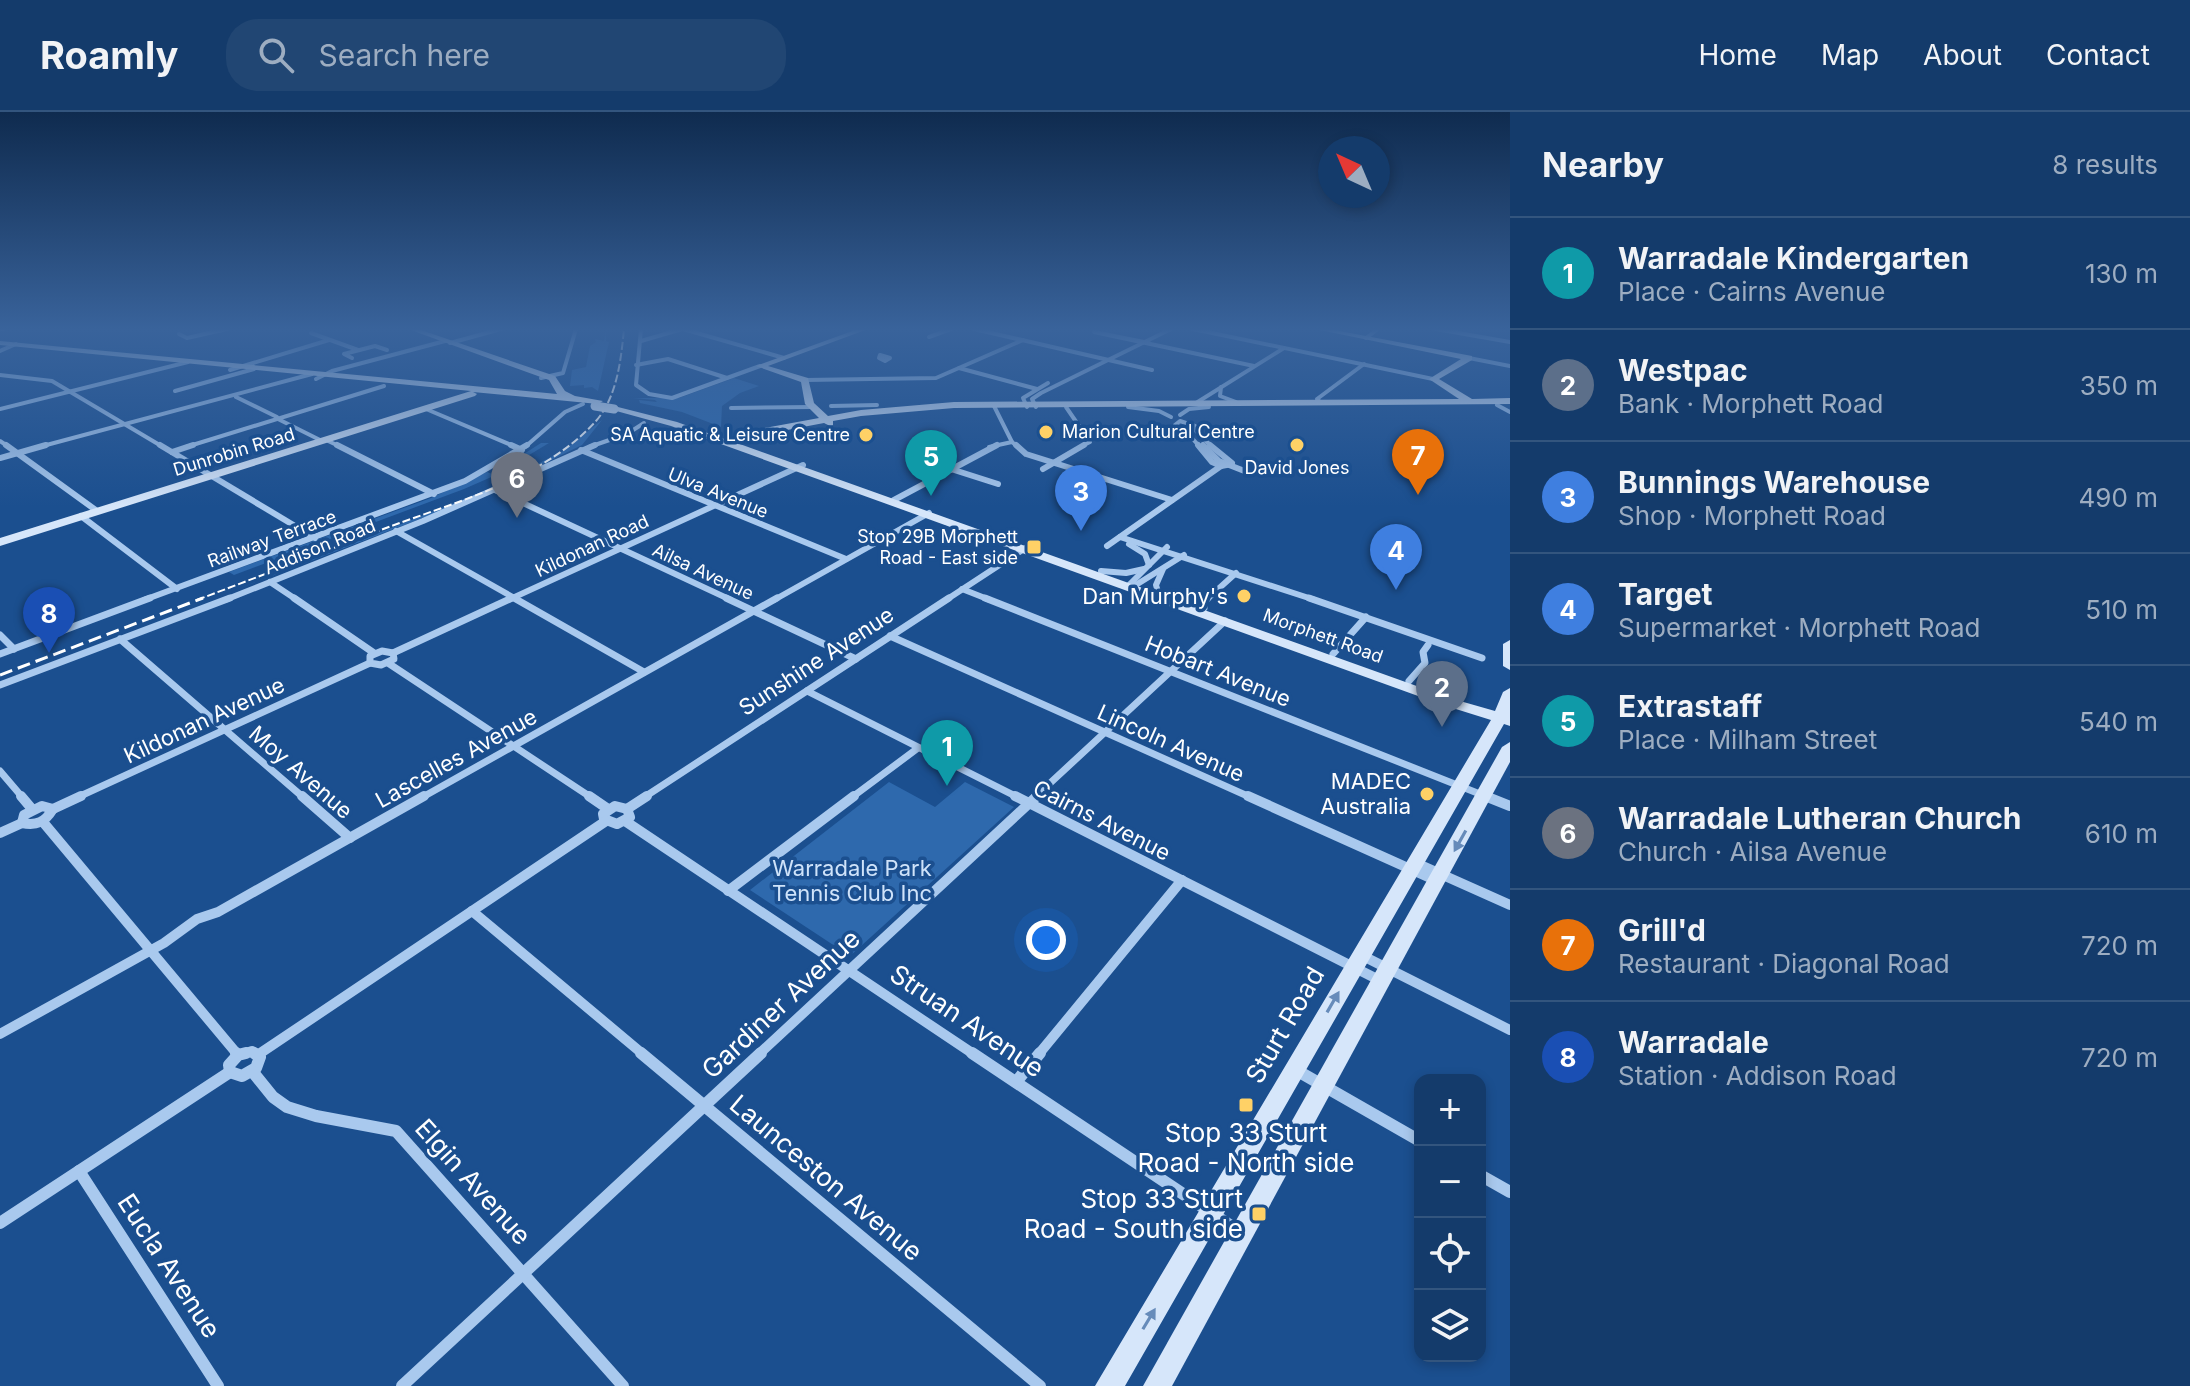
<!DOCTYPE html>
<meta charset="utf-8">
<style>
:root{--surface:#143b6b;--page:#214673;--text:#f1f3f6;--muted:#9dadc1;--line:#33557e;--accent:#bca0f2}
body{margin:0;font-family:Inter,sans-serif;background:var(--page);color:var(--text)}
.controls{position:absolute;right:24px;bottom:24px;display:grid;overflow:hidden;border-radius:16px;box-shadow:0 4px 12px #0003}
.controls button{width:72px;height:72px;display:grid;place-items:center;padding:0;border:0;border-bottom:2px solid var(--line);background:var(--surface);color:var(--text);font:40px sans-serif}
.compass{position:absolute;left:1318px;top:24px;width:72px;height:72px;border-radius:50%;background:var(--surface);box-shadow:0 4px 12px #0003;rotate:316deg}
.you{position:absolute;left:1046px;top:828px;width:28px;height:28px;margin:-20px;border:6px solid #fff;border-radius:50%;background:#1a73e8;box-shadow:0 0 0 12px #1a73e833}
.badge{display:grid;place-items:center;width:52px;height:52px;border-radius:50%;background:var(--accent);color:#fff;font-size:26px;font-weight:700}
.pin{position:absolute;translate:-50% -66px;filter:drop-shadow(0 2px 4px #0008)}
.pin::after{content:'';position:absolute;top:42px;width:28px;height:24px;background:inherit;clip-path:polygon(0 0,100% 0,50% 100%)}
.list{margin:0;padding:0;list-style:none}
h2{display:flex;justify-content:space-between;align-items:center;height:104px;margin:0;padding:0 32px;font-size:34px}
h2 small{font-size:26px;font-weight:400;color:var(--muted)}
.list li{display:grid;grid-template-columns:52px 1fr auto;gap:24px;align-items:center;box-sizing:border-box;height:112px;padding:0 32px;border-top:2px solid var(--line)}
.list b{display:block;font-size:30px;white-space:nowrap}
.list p{margin:0;font-size:26px;white-space:nowrap;color:var(--muted)}
.list em{font-size:26px;font-style:normal;color:var(--muted)}
.icon{flex:none;width:44px;height:44px;fill:none;stroke:currentColor;stroke-width:2;stroke-linecap:round;stroke-linejoin:round}
.map{position:relative;flex:none;width:1510px;height:1274px;overflow:hidden}
header{display:flex;align-items:center;gap:48px;box-sizing:border-box;height:112px;padding:0 40px;background:var(--surface);border-bottom:2px solid var(--line)}
header strong{font-size:38px}
nav{display:flex;gap:44px;margin-inline-start:auto;font-size:28px}
.search{width:560px;height:72px;background:var(--page);display:flex;align-items:center;gap:20px;box-sizing:border-box;padding:0 28px;border-radius:32px;color:var(--muted);font-size:30px}
main{display:flex}
aside{flex:1;background:var(--surface)}
.map>svg:first-child{display:block}
.green{fill:#2e69ad}
.lines{fill:none;stroke-linecap:round;stroke-linejoin:round}
.street-far4{stroke:#a9c9ee;stroke-width:4}
.street-far3{stroke:#a9c9ee;stroke-width:6}
.street-far2{stroke:#a9c9ee;stroke-width:7}
.street-far1{stroke:#a9c9ee;stroke-width:10}
.street{stroke:#a9c9ee;stroke-width:12}
.secondary{fill:#d6e6fa;fill-rule:evenodd}
.rail-far1{stroke:#fff;stroke-width:2;stroke-dasharray:8 3;stroke-linecap:butt}
.rail{stroke:#fff;stroke-width:3;stroke-dasharray:13 6;stroke-linecap:butt}
.street-bridge-far1{stroke:#a9c9ee;stroke-width:4}
.street-bridge{stroke:#a9c9ee;stroke-width:6}
.secondary-bridge{stroke:#d6e6fa;stroke-width:9}
.oneway{fill:#668bba}
.poi-dot{fill:#ffd166;stroke:#1b4f8f;stroke-width:3}
.labels{text-anchor:middle;stroke-width:7;stroke-linejoin:round;paint-order:stroke}
.far-poi-label{font-size:18px;fill:#fff;stroke:#1b4f8f;text-anchor:end}
.far-street-label{font-size:18px;fill:#fff;stroke:#1b4f8f}
.poi-label{font-size:22px;fill:#fff;stroke:#1b4f8f;text-anchor:end}
.street-label{font-size:22px;fill:#fff;stroke:#1b4f8f}
.park-label{font-size:22px;fill:#cfe3fa;stroke:#1b4f8f}
.near-street-label{font-size:26px;fill:#fff;stroke:#1b4f8f}
.near-poi-label{font-size:26px;fill:#fff;stroke:#1b4f8f}
</style>
<header>
<strong>Roamly</strong>
<div class="search"><svg class="icon" aria-label="search" viewBox="0 0 24 24"><circle cx="10" cy="10" r="6"/><path d="M15 15l6 6"/></svg>Search here</div>
<nav><a>Home</a><a>Map</a><a>About</a><a>Contact</a></nav>
</header>
<main>
<div class="map">
<svg width="1510" height="1274" viewBox="0 0 1510 1274">
<rect width="100%" height="100%" fill="#1b4f8f"/>
<!-- green -->
<g class="green">
<polygon points="606,217 606,229 609,230 598,279 592,275 584,276 584,273 570,274 572,258 586,255 590,234 596,230 595,227 604,229"/>
<polygon points="734,266 759,274 740,281 722,294 721,315 682,300 640,291 639,288 657,290 655,288 633,286 679,286"/>
<polygon points="602,308 582,333 535,356 438,400 238,477 484,379 563,339"/>
<polygon points="541,331 549,331 496,363 464,377 234,463 229,460 431,386 487,360 492,362"/>
<polygon points="889,670 935,695 965,670 1014,695 850,844 750,778"/>
</g>
<g class="lines">
<!-- street-far4 -->
<g class="street-far4">
<polyline points="0,217 4,217"/>
<polyline points="641,217 636,273 649,282 672,286 760,254"/>
<polyline points="683,217 784,246"/>
<polyline points="974,217 1152,258"/>
<polyline points="1193,217 1433,267"/>
<polyline points="1436,217 1510,230"/>
<polyline points="311,221 358,238"/>
<polyline points="179,222 187,226 227,217"/>
<polyline points="929,225 951,217"/>
<polyline points="1366,226 1378,217"/>
<polyline points="641,229 682,217"/>
<polyline points="450,231 501,217"/>
<polyline points="1149,231 1094,220 1254,254"/>
<polyline points="0,239 16,232"/>
<polygon points="880,243 890,246 885,249 879,246"/>
<polyline points="352,246 344,242 375,234 387,238"/>
<polyline points="1469,246 1510,254"/>
<polyline points="636,253 668,247 727,266"/>
<polyline points="959,256 1037,277"/>
<polyline points="230,258 329,228"/>
<polyline points="0,263 52,269 163,335"/>
<polyline points="541,266 563,261 576,217"/>
<polyline points="316,267 332,259 445,229"/>
<polyline points="805,268 936,266 1023,228"/>
<polyline points="1221,275 1220,284 1236,290"/>
<polyline points="175,279 254,257"/>
<polyline points="236,285 277,305"/>
<polyline points="1320,290 1317,287 1364,252"/>
<polyline points="1196,291 1284,236"/>
<polyline points="993,292 1012,330 1018,335"/>
<polyline points="1497,293 1510,300"/>
<polyline points="831,294 877,293"/>
<polyline points="1027,295 1023,286 1048,271"/>
<polyline points="1036,295 1032,287 1041,281 1171,217"/>
<polyline points="1066,295 1090,330 1080,335"/>
<polyline points="1128,295 1159,299 1171,305"/>
<polyline points="731,296 812,295"/>
<polyline points="0,297 188,250"/>
<polyline points="426,297 516,335"/>
<polyline points="1180,303 1189,297 1209,295"/>
<polyline points="276,306 322,329"/>
<polygon points="1180,309 1195,314 1185,317 1175,313"/>
<polyline points="1183,316 1200,335"/>
<polyline points="1193,316 1212,335"/>
<polyline points="326,328 341,335"/>
<polyline points="0,329 9,335"/>
<polyline points="39,335 312,262"/>
<polyline points="186,335 384,274"/>
<polyline points="525,335 565,300 583,292"/>
<polyline points="589,335 627,322 644,311"/>
<polyline points="989,335 1012,330"/>
</g>
<!-- street-far3 -->
<g class="street-far3">
<polyline points="6,333 97,399"/>
<polyline points="160,333 315,426"/>
<polyline points="337,333 434,382"/>
<polyline points="511,333 522,338"/>
<polyline points="1016,333 1026,342 1172,388"/>
<polyline points="1198,333 1212,350 1221,354"/>
<polyline points="1210,333 1232,351"/>
<polyline points="581,338 846,447"/>
<polyline points="172,340 193,333"/>
<polyline points="0,346 46,333"/>
<polyline points="951,357 998,372"/>
<polyline points="1043,357 1084,333"/>
<polyline points="495,378 731,488"/>
<polyline points="894,388 997,333"/>
<polyline points="81,404 177,477"/>
<polyline points="396,419 518,488"/>
<polyline points="1120,425 1315,488"/>
<polyline points="1129,432 1145,442 1149,453"/>
<polyline points="1107,434 1221,354 1232,352"/>
<polyline points="1101,459 1126,461 1144,457"/>
<polyline points="270,470 297,488"/>
<polyline points="1128,474 1167,435"/>
<polyline points="1131,476 1184,443"/>
<polyline points="962,477 990,488"/>
<polyline points="1158,480 1156,473 1163,457"/>
<polyline points="144,488 465,369 527,333"/>
<polyline points="225,488 423,409 595,333"/>
<polyline points="508,488 803,353"/>
<polyline points="774,488 929,401"/>
<polyline points="946,488 1027,435"/>
<polyline points="1206,488 1236,461"/>
</g>
<!-- street-far2 -->
<g class="street-far2">
<polyline points="294,486 374,541"/>
<polyline points="514,486 644,560"/>
<polyline points="726,486 856,547"/>
<polyline points="985,486 1490,686"/>
<polyline points="1309,486 1482,546"/>
<polyline points="1204,496 1203,491 1208,486"/>
<polyline points="0,523 14,537"/>
<polyline points="890,524 1252,686"/>
<polyline points="120,527 304,686"/>
<polygon points="382,539 393,541 394,547 381,553 370,551 370,544"/>
<polyline points="393,541 512,486"/>
<polyline points="0,542 150,486"/>
<polyline points="1333,542 1366,505"/>
<polyline points="388,551 592,686"/>
<polyline points="1409,569 1425,551 1423,540 1428,533"/>
<polyline points="0,573 230,486"/>
<polyline points="807,579 1019,686"/>
<polyline points="0,659 23,686"/>
<polyline points="76,686 370,551"/>
<polyline points="421,686 777,486"/>
<polyline points="643,686 949,486"/>
<polyline points="851,686 918,636"/>
<polyline points="1034,686 1225,509"/>
</g>
<!-- street-far1 -->
<g class="street-far1">
<polyline points="21,684 32,697"/>
<polyline points="302,684 350,726"/>
<polyline points="589,684 608,697"/>
<polyline points="1015,684 1381,869"/>
<polyline points="1248,684 1437,769"/>
<polyline points="1485,684 1510,694"/>
<path d="M 42,694 L 53,697 C 45,710 37,714 22,711 L 24,703 Z"/>
<polygon points="615,694 627,697 630,705 617,712 604,707 603,702"/>
<polyline points="53,697 81,684"/>
<polyline points="627,697 647,684"/>
<polyline points="625,709 975,943"/>
<polyline points="43,710 238,943"/>
<polyline points="0,721 22,711"/>
<polyline points="1416,751 1510,793"/>
<polyline points="728,779 854,684"/>
<polyline points="472,799 644,943"/>
<polyline points="1361,843 1510,918"/>
<polyline points="0,922 164,831 197,807 218,800 424,684"/>
<polyline points="259,942 606,709"/>
<polyline points="239,943 252,939 257,943"/>
<polyline points="758,943 1037,684"/>
<polyline points="1038,943 1182,768"/>
</g>
<!-- street -->
<g class="street">
<polyline points="236,941 238,943"/>
<polyline points="246,941 238,943 229,953 230,960 242,964 256,956 260,945 254,941"/>
<polyline points="641,941 1040,1274"/>
<polyline points="972,941 1240,1120"/>
<polyline points="1296,958 1420,1029"/>
<polyline points="252,959 273,985 287,995 316,1004 396,1019 623,1274"/>
<polyline points="1016,970 1040,941"/>
<polyline points="79,1059 218,1274"/>
<polyline points="1480,1063 1510,1080"/>
<polyline points="0,1111 230,960"/>
<polyline points="402,1274 761,941"/>
</g>
<!-- secondary -->
<g class="secondary">
<polygon points="408,217 418,217 555,264 565,279 575,284 603,289 598,292 473,280 477,282 475,284 0,434 0,426 471,279 0,233 0,229 557,282 549,268"/>
<polygon points="858,217 868,217 768,254 808,266 814,291 828,304 861,298 954,290 1459,287 1429,267 1461,247 1315,217 1329,217 1472,244 1472,248 1439,267 1472,287 1510,286 1510,292 954,296 861,304 833,309 833,313 830,314 824,311 761,323 737,331 1453,587 1495,599 1503,580 1510,576 1510,614 1504,612 1125,1274 1095,1274 1491,608 1443,593 671,314 609,297 614,294 677,310 727,328 759,317 819,306 805,292 801,270 756,254"/>
<polygon points="1510,528 1510,558 1503,554 1503,532"/>
<polygon points="1510,630 1510,650 1172,1274 1143,1274 1502,635"/>
</g>
<!-- rail-far1 -->
<path class="rail-far1" d="M 197,488 C 260,464 323,440 386,416 C 455,390 544,367 596,309 C 617,285 621,248 624,217"/>
<!-- rail -->
<polyline class="rail" points="0,563 203,486"/>
<!-- street-bridge-far1 -->
<polyline class="street-bridge-far1" points="1203,333 1205,335"/>
<!-- street-bridge -->
<polyline class="street-bridge" points="1203,333 1219,349 1247,360"/>
<!-- secondary-bridge -->
<polyline class="secondary-bridge" points="595,294 614,297"/>
</g>
<!-- one-way arrows -->
<defs><path id="oneway-solid" d="M-6-.8H1V-3.2L6.5 0L1 3.2V.8H-6Z" transform="scale(2)"/></defs>
<g class="oneway">
<use href="#oneway-solid" transform="translate(1460 729) rotate(119)"/>
<use href="#oneway-solid" transform="translate(1333 890) rotate(-60)"/>
<use href="#oneway-solid" transform="translate(1149 1207) rotate(-59)"/>
</g>
<!-- sky -->
<linearGradient id="sky" x2="0" y2="1"><stop stop-color="#0f2b4f"/><stop offset="0.55" stop-color="#39639b"/><stop offset="1" stop-color="#39639b" stop-opacity="0"/></linearGradient>
<rect width="1510" height="395" fill="url(#sky)"/>
<!-- markers -->
<g class="poi-dot">
<circle cx="1046" cy="320" r="8"/>
<circle cx="866" cy="323" r="8"/>
<circle cx="1297" cy="333" r="8"/>
<rect x="1026" y="427" width="16" height="16" rx="4"/>
<circle cx="1244" cy="484" r="8"/>
<circle cx="1427" cy="682" r="8"/>
<rect x="1238" y="985" width="16" height="16" rx="4"/>
<rect x="1251" y="1094" width="16" height="16" rx="4"/>
</g>
<g class="labels">
<!-- far-poi labels -->
<g class="far-poi-label">
<text x="1062" y="326" text-anchor="start">Marion Cultural Centre</text>
<text x="850" y="329">SA Aquatic &amp; Leisure Centre</text>
<text x="1297" y="362" text-anchor="middle">David Jones</text>
<text x="1018" y="431">Stop 29B Morphett<tspan x="1018" dy="21">Road - East side</tspan></text>
</g>
<!-- far-street labels -->
<g class="far-street-label">
<text transform="translate(234 340) rotate(-17)" y="6">Dunrobin Road</text>
<text transform="translate(718 381) rotate(22)" y="6">Ulva Avenue</text>
<text transform="translate(272 427) rotate(-20)" y="6">Railway Terrace</text>
<text transform="translate(592 434) rotate(-25)" y="6">Kildonan Road</text>
<text transform="translate(320 435) rotate(-22)" y="6">Addison Road</text>
<text transform="translate(703 460) rotate(25)" y="6">Ailsa Avenue</text>
<text transform="translate(1323 524) rotate(20)" y="6">Morphett Road</text>
</g>
<!-- poi labels -->
<g class="poi-label">
<text x="1228" y="492">Dan Murphy's</text>
<text x="1411" y="677">MADEC<tspan x="1411" dy="25">Australia</tspan></text>
</g>
<!-- street labels -->
<g class="street-label">
<text transform="translate(816 549) rotate(-33)" y="8">Sunshine Avenue</text>
<text transform="translate(1218 559) rotate(22)" y="8">Hobart Avenue</text>
<text transform="translate(204 608) rotate(-25)" y="8">Kildonan Avenue</text>
<text transform="translate(1171 631) rotate(24)" y="8">Lincoln Avenue</text>
<text transform="translate(456 646) rotate(-29)" y="8">Lascelles Avenue</text>
<text transform="translate(301 660) rotate(41)" y="8">Moy Avenue</text>
<text transform="translate(1102 708) rotate(27)" y="8">Cairns Avenue</text>
</g>
<!-- park labels -->
<g class="park-label">
<text x="852" y="764">Warradale Park<tspan x="852" dy="25">Tennis Club Inc</tspan></text>
</g>
<!-- near-street labels -->
<g class="near-street-label">
<text transform="translate(781 892) rotate(-43)" y="9">Gardiner Avenue</text>
<text transform="translate(967 909) rotate(34)" y="9">Struan Avenue</text>
<text transform="translate(1285 913) rotate(-60)" y="9">Sturt Road</text>
<text transform="translate(826 1066) rotate(40)" y="9">Launceston Avenue</text>
<text transform="translate(473 1070) rotate(48)" y="9">Elgin Avenue</text>
<text transform="translate(169 1154) rotate(57)" y="9">Eucla Avenue</text>
</g>
<!-- near-poi labels -->
<g class="near-poi-label">
<text x="1246" y="1030">Stop 33 Sturt<tspan x="1246" dy="30">Road - North side</tspan></text>
<text x="1243" y="1096" text-anchor="end">Stop 33 Sturt<tspan x="1243" dy="30">Road - South side</tspan></text>
</g>
</g>
</svg>
<div class="controls">
<button>+</button>
<button>−</button>
<button><svg class="icon" aria-label="locate" viewBox="0 0 24 24"><circle cx="12" cy="12" r="6"/><path d="M12 2v4M12 18v4M2 12h4M18 12h4"/></svg></button>
<button><svg class="icon" aria-label="layers" viewBox="0 0 24 24"><path d="M12 4l9 5-9 5-9-5zM3 14l9 5 9-5"/></svg></button>
</div>
<svg class="compass" viewBox="-18 -18 36 36"><path d="M0-13l5 13h-10z" fill="#e53935"/><path d="M0 13l5-13h-10z" fill="#9dadc1"/></svg>
<div class="you"></div>
<div class="pin badge" style="left:947px;top:674px;background:#0f9aa8">1</div>
<div class="pin badge" style="left:1442px;top:615px;background:#5c6f8a">2</div>
<div class="pin badge" style="left:1081px;top:419px;background:#3f7fe0">3</div>
<div class="pin badge" style="left:1396px;top:478px;background:#3f7fe0">4</div>
<div class="pin badge" style="left:931px;top:384px;background:#0f9aa8">5</div>
<div class="pin badge" style="left:517px;top:406px;background:#6b7280">6</div>
<div class="pin badge" style="left:1418px;top:383px;background:#e8710a">7</div>
<div class="pin badge" style="left:49px;top:541px;background:#1a4fb4">8</div>
</div>
<aside>
<h2>Nearby<small>8 results</small></h2>
<ul class="list">
<li><span class="badge" style="background:#0f9aa8">1</span><div><b>Warradale Kindergarten</b><p>Place · Cairns Avenue</p></div><em>130 m</em></li>
<li><span class="badge" style="background:#5c6f8a">2</span><div><b>Westpac</b><p>Bank · Morphett Road</p></div><em>350 m</em></li>
<li><span class="badge" style="background:#3f7fe0">3</span><div><b>Bunnings Warehouse</b><p>Shop · Morphett Road</p></div><em>490 m</em></li>
<li><span class="badge" style="background:#3f7fe0">4</span><div><b>Target</b><p>Supermarket · Morphett Road</p></div><em>510 m</em></li>
<li><span class="badge" style="background:#0f9aa8">5</span><div><b>Extrastaff</b><p>Place · Milham Street</p></div><em>540 m</em></li>
<li><span class="badge" style="background:#6b7280">6</span><div><b>Warradale Lutheran Church</b><p>Church · Ailsa Avenue</p></div><em>610 m</em></li>
<li><span class="badge" style="background:#e8710a">7</span><div><b>Grill'd</b><p>Restaurant · Diagonal Road</p></div><em>720 m</em></li>
<li><span class="badge" style="background:#1a4fb4">8</span><div><b>Warradale</b><p>Station · Addison Road</p></div><em>720 m</em></li>
</ul>
</aside>
</main>
